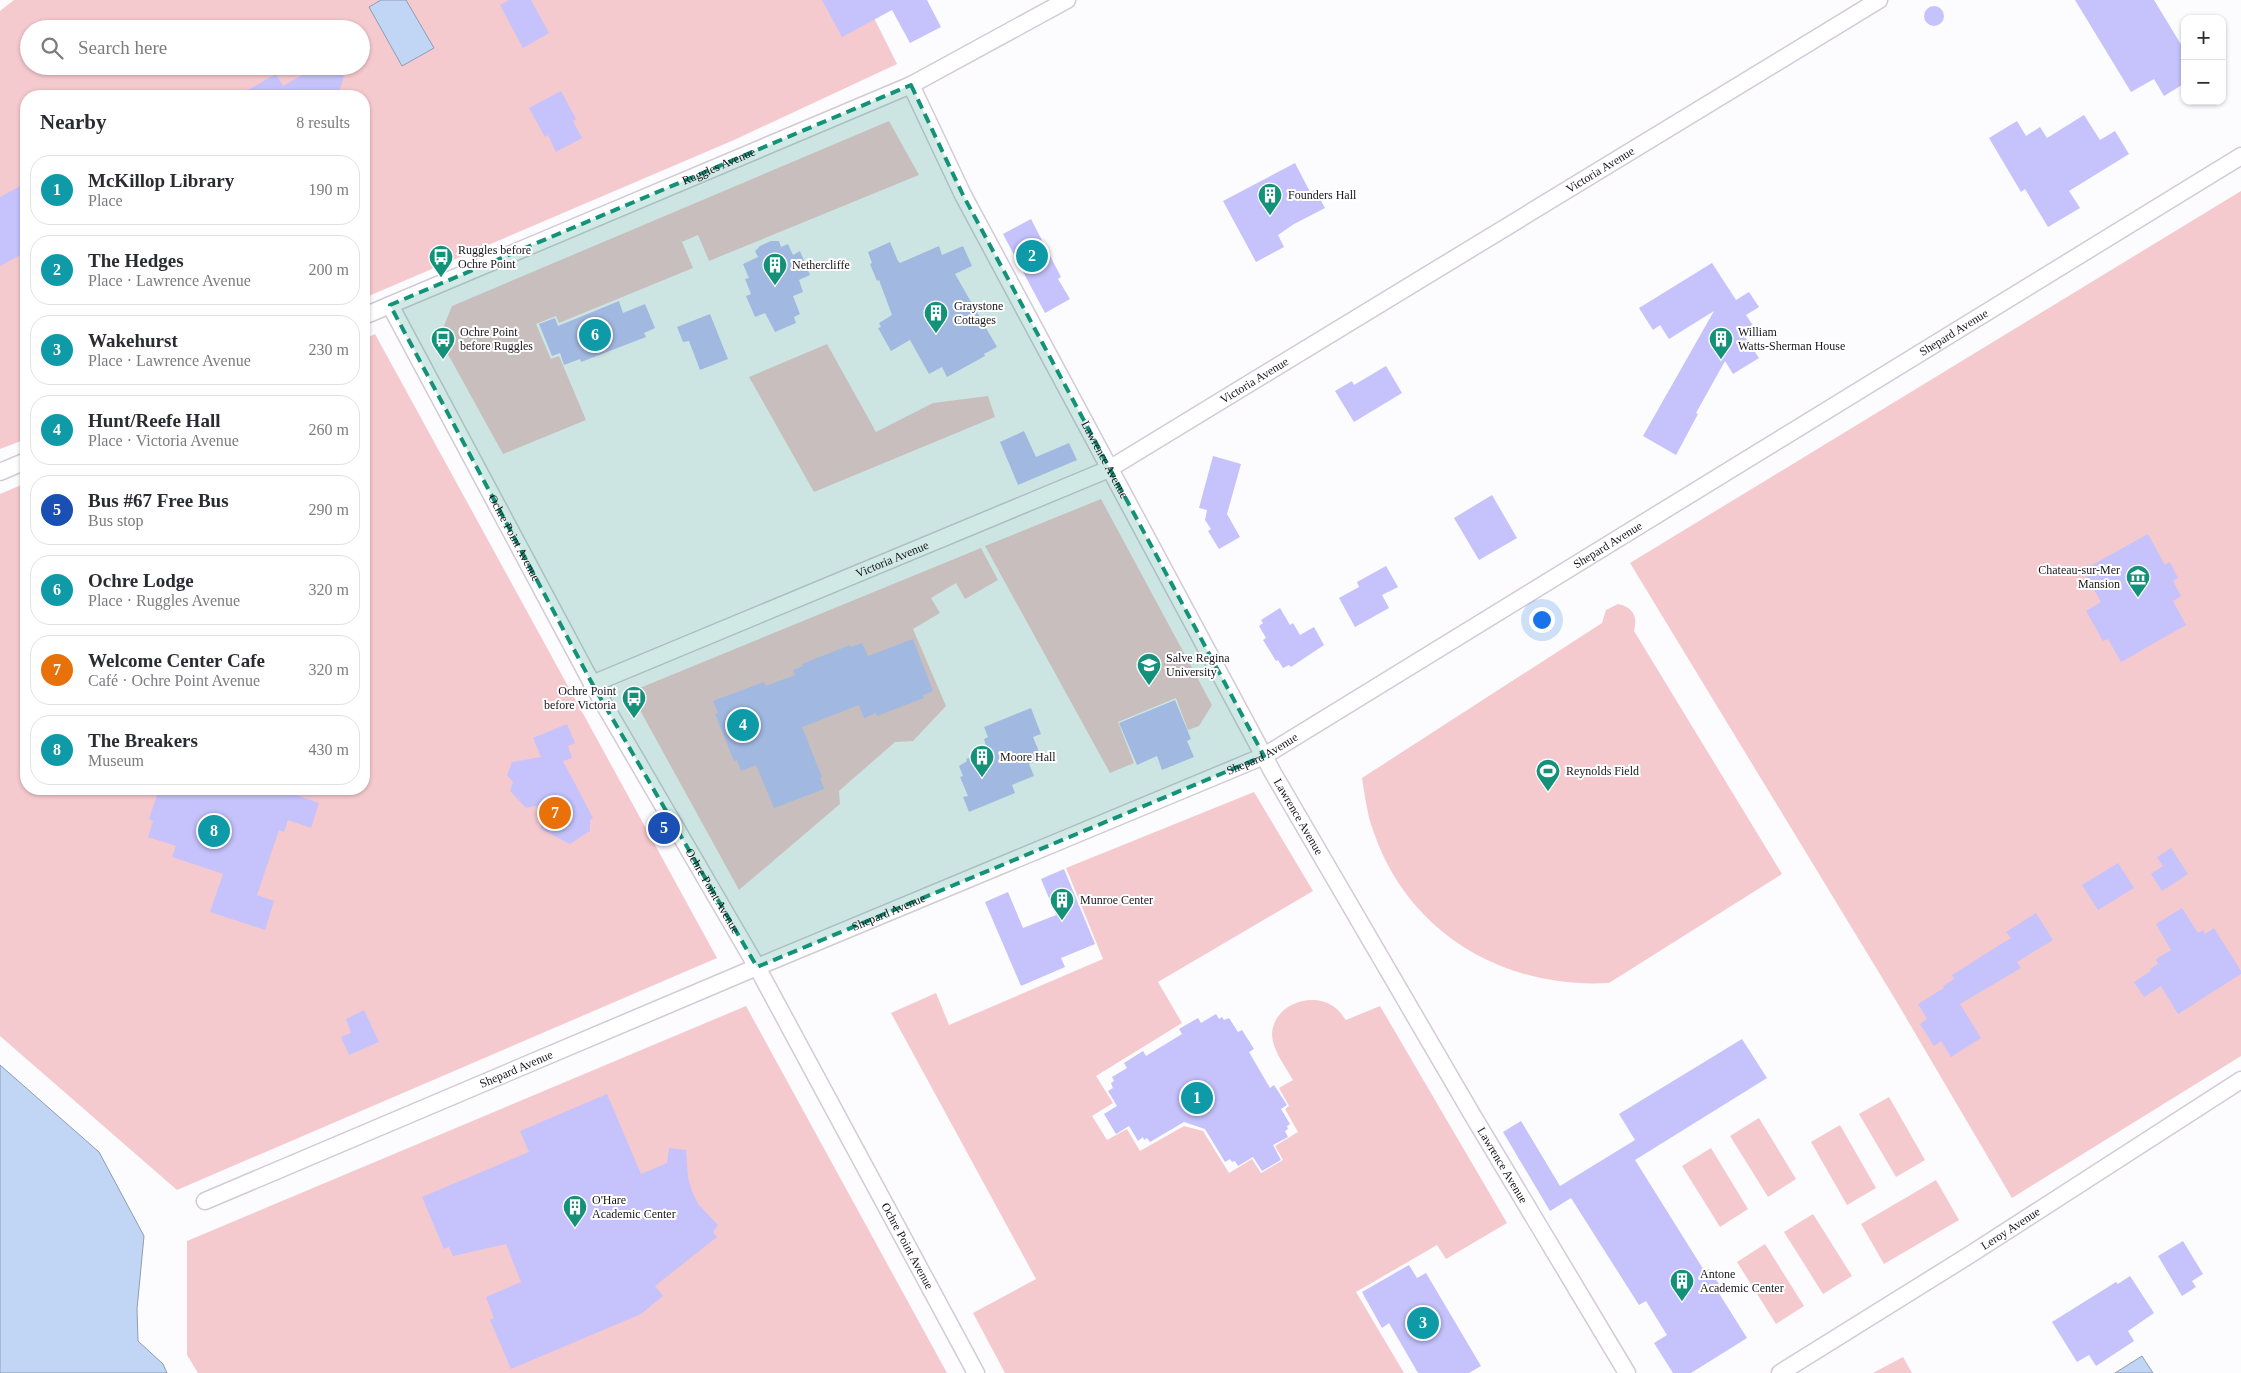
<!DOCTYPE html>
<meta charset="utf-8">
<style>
:root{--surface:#fff;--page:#f7f7f7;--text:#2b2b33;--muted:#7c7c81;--line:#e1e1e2;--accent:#1a73e8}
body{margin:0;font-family:Georgia,serif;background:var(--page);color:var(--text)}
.controls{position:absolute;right:15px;top:15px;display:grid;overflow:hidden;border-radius:10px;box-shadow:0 1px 4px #0004}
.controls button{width:45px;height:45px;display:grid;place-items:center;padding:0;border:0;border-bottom:1px solid var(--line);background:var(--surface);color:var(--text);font:25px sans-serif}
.you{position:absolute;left:1541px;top:619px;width:18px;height:18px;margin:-12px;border:4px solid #fff;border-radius:50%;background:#1a73e8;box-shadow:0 0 0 8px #1a73e833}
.badge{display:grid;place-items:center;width:32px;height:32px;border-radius:50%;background:var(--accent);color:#fff;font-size:16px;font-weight:700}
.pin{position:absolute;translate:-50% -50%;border:2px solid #fff;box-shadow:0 1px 5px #0006}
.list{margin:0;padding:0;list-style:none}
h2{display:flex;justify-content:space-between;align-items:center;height:65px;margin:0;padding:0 20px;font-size:21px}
h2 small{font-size:16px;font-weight:400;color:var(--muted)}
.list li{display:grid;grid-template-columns:32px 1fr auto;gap:15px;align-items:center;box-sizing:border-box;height:70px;margin:0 10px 10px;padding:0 10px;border:1px solid var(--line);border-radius:20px}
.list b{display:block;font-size:19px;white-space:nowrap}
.list p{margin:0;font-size:16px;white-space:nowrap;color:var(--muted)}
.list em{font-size:16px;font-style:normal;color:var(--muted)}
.icon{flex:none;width:28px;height:28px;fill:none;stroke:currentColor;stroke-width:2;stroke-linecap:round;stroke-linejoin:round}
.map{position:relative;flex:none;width:2241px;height:1373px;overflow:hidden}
.search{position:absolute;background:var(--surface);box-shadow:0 1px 4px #0004;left:20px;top:20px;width:350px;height:55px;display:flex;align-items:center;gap:12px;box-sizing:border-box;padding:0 18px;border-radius:28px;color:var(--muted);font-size:19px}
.panel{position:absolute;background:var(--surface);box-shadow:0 1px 4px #0004;left:20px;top:90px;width:350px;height:705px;border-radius:20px}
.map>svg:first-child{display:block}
.green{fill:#f5cacf;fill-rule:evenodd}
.water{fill:#c1d6f5;stroke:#8e9cb3}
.building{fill:#c5c2fc}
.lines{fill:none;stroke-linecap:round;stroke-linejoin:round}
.minor-casing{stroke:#d3cad7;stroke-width:19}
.minor{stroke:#fff;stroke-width:16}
.marked{fill:#149279;fill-opacity:0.2;stroke:#149279;stroke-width:4;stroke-dasharray:10 6;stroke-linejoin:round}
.labels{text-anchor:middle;stroke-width:4;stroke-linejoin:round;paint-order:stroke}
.street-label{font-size:12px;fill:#18151a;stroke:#fff}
.poi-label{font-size:12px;fill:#18151a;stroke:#fff;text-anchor:start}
</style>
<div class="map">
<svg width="2241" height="1373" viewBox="0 0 2241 1373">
<rect width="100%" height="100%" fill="#fcfbfd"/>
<!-- green -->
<g class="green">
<path d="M 14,0 L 865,0 L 897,64 L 734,140 L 364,298 L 364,96 L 26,96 L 26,439 L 0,449 L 0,11 ZM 29,29 L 361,29 L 361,66 L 29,66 Z"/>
<polygon points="889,121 919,175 709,261 698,235 682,242 693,268 559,323 556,316 536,324 551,359 559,356 586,420 503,454 439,338 452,306"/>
<polygon points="2241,191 2241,1056 2012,1198 1895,999 1630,563"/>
<polygon points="375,334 717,958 177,1190 0,1036 0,494 26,483 26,789 364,789 364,339"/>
<polygon points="827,344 876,432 933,403 988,396 995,417 814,492 749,377"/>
<polygon points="1101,499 1212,705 1199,726 1188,730 1176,698 1118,722 1134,763 1110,773 985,546"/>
<polygon points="981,548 998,580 965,599 956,583 931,598 940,613 913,629 946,706 913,741 895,742 839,791 840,804 739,890 630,692"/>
<path d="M 1618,604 C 1633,607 1638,617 1634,631 L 1782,874 L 1609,983 C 1504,989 1407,933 1373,830 C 1367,814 1365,796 1362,778 L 1602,623 L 1606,610 Z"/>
<path d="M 1254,792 L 1313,891 L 1158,982 L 1182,1023 L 1096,1076 L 1113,1103 L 1092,1116 L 1107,1140 L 1127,1129 L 1140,1151 L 1184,1126 L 1203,1131 L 1229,1173 L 1252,1159 L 1261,1173 L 1283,1160 L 1275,1146 L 1298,1132 L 1285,1109 L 1289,1106 L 1279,1088 L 1293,1080 C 1285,1066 1273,1051 1272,1035 C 1272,1006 1310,991 1333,1006 C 1338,1009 1342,1015 1346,1020 L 1380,1006 L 1507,1223 L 1446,1259 L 1437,1245 L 1356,1292 L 1404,1373 L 1005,1373 L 973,1313 L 1036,1279 L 891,1013 L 936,993 L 949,1025 L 1103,959 L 1066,868 Z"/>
<polygon points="746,1006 947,1373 198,1373 187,1355 187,1241"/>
<polygon points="1889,1097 1925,1160 1896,1177 1859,1114"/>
<polygon points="1759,1118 1796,1179 1768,1197 1730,1136"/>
<polygon points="1840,1125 1876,1188 1847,1205 1811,1142"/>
<polygon points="1711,1148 1748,1209 1720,1227 1682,1166"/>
<polygon points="1936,1180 1959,1220 1884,1264 1861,1224"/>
<polygon points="1813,1214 1852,1276 1823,1294 1784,1232"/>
<polygon points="1765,1244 1804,1306 1776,1324 1737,1262"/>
<polygon points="1903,1357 1912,1373 1873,1373"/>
</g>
<!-- water -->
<g class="water">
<polygon points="381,0 406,0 434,48 402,66 369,7"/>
<polygon points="0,1065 99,1152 144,1236 137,1309 138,1341 163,1364 167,1373 0,1373"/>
<polygon points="2142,1356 2153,1373 2115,1373"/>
</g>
<!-- building -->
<g class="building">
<polygon points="509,0 531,0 549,33 523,48 500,5"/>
<polygon points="822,0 927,0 941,27 910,43 892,10 842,37"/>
<polygon points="2075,0 2154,0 2185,51 2185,83 2164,96 2154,79 2131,92"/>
<circle cx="1934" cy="16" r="10"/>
<polygon points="318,66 338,66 344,76 340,89 327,96 237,96 276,74 283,86"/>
<polygon points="561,91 576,119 573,121 582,138 556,152 548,135 545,137 529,108"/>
<polygon points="2084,115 2100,140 2115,131 2129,154 2069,191 2080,208 2048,227 2025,189 2021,192 1989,138 2017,121 2026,136 2040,127 2047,138"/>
<polygon points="1295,163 1310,192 1315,190 1325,208 1294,224 1278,235 1284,247 1256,262 1223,201"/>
<polygon points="26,183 26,252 0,266 0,197"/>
<polygon points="1031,219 1061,277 1058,279 1070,299 1045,313 1003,234"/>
<polygon points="771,241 779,241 781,247 788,244 793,255 800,251 810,275 799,280 803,292 793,296 800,314 794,317 796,323 775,332 765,313 755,317 746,296 751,294 745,279 749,278 743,264 758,257 755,251 760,246"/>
<polygon points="890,242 898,261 900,263 939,246 942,255 963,246 972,266 955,274 997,347 984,354 985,356 947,377 942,367 929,374 910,340 891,351 878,328 881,327 879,323 892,315 879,280 877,281 870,264 872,263 868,252"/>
<polygon points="1712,263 1736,300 1749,292 1759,307 1746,315 1756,330 1745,337 1759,358 1733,374 1725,361 1696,413 1698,414 1676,455 1643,436 1714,311 1669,339 1660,325 1653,330 1639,308"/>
<polygon points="619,301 623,313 645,304 655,328 644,333 646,337 581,362 580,359 564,365 560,353 552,356 539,324 555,318 558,326"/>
<polygon points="710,314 728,359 700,370 689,341 683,342 677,327"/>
<polygon points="1386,366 1402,393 1354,422 1335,391 1352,381 1354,385"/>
<polygon points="1024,431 1036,457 1069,443 1077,460 1018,485 1000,442"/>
<polygon points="1213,456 1241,464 1227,514 1240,537 1219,549 1208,531 1211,529 1205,520 1207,510 1199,508"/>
<polygon points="1492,495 1517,538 1479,560 1454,518"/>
<polygon points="2148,534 2165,565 2170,562 2178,578 2173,581 2181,596 2173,601 2186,625 2121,662 2108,639 2103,641 2086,611 2101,602 2083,570"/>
<polygon points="1386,566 1398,587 1382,595 1389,608 1355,627 1339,598 1359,587 1357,582"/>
<polygon points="1280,608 1290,625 1293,623 1300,635 1314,627 1324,645 1291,667 1289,665 1283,668 1278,660 1276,661 1263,640 1266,638 1259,626 1263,623 1261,620"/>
<polygon points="913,639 933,691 923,695 924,698 877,716 876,713 864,718 859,705 802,727 822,777 820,778 824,789 774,808 756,765 741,771 737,760 734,761 715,714 718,713 713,701 764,682 766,686 795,675 793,670 803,666 802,664 850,645 851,647 862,643 868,656"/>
<polygon points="1175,700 1191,739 1187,741 1194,757 1162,770 1157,756 1137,765 1119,723"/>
<polygon points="1031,708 1041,734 1033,737 1042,759 1029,764 1034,776 1012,785 1015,793 969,812 963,797 968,796 960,777 963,776 959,766 967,761 966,759 977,755 979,749 986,746 984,739 988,737 984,727"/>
<polygon points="567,724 575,743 568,746 572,758 563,761 593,818 590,820 590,831 570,844 541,829 540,805 526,808 510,791 513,782 507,775 512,762 541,757 533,738"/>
<polygon points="159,789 298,789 296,795 319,803 311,828 288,820 284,832 279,830 257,895 274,901 265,930 210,912 223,874 172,857 176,846 148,837 153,821 149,819"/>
<polygon points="2171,848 2188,874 2162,891 2151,874 2163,866 2157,857"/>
<polygon points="2118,863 2134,888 2098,910 2082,885"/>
<polygon points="1064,869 1095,944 1061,958 1065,967 1021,986 985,902 1008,892 1023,928 1056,915 1041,879"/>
<polygon points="2182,908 2198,933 2203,930 2205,934 2214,928 2241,971 2241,974 2178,1014 2161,986 2144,997 2134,982 2151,971 2150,969 2158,964 2156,959 2171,950 2156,924"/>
<polygon points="2036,913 2053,940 2017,962 2021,968 1960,1004 1981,1038 1951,1057 1941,1041 1934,1046 1920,1024 1927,1019 1918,1004 1944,988 1943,986 1954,979 1952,975 2011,938 2006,932"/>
<polygon points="364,1010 379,1042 349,1055 341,1037 351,1033 346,1019"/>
<polygon points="1216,1014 1219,1019 1222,1017 1224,1020 1229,1018 1238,1032 1242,1030 1254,1049 1249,1052 1270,1088 1274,1085 1287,1105 1281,1109 1290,1124 1287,1126 1288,1129 1285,1131 1288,1137 1273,1145 1281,1160 1262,1171 1253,1157 1238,1166 1235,1161 1232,1162 1230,1159 1225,1162 1205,1129 1184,1122 1150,1142 1147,1138 1144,1140 1143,1137 1138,1141 1129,1126 1116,1134 1104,1114 1117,1106 1108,1091 1113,1088 1111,1083 1114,1081 1112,1077 1127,1068 1124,1063 1143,1051 1146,1056 1182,1034 1179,1029 1198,1018 1201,1023"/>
<polygon points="1742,1039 1767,1078 1635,1160 1705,1272 1709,1269 1719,1284 1715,1287 1747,1338 1691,1373 1673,1373 1654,1343 1667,1335 1646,1301 1639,1305 1571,1198 1550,1211 1503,1132 1521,1121 1560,1186 1635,1140 1619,1114"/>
<polygon points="607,1094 641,1174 667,1163 669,1148 686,1150 688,1178 693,1194 699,1205 718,1225 713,1232 717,1237 655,1286 663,1296 641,1314 511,1369 490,1320 494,1318 486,1297 521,1282 506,1244 453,1256 449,1247 444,1249 422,1197 529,1152 520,1131"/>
<polygon points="2183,1241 2203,1274 2192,1281 2196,1287 2182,1296 2158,1256"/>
<polygon points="1409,1265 1417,1278 1426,1273 1481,1366 1469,1373 1418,1373 1389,1323 1382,1328 1362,1292"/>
<polygon points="2130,1276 2154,1313 2128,1331 2134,1341 2096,1366 2089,1355 2077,1362 2052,1322 2116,1282 2118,1284"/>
</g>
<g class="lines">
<defs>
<g id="minor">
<path id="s1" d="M 911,85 L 963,195 L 1273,773 L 1473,1116 L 1627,1373"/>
<path id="s2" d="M 390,305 L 594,687 L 757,967 L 976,1373"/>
<path id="s3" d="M 364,316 L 911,85 L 1067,0"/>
<polyline points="0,472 26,461"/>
<path id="s4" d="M 592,684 L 1109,469 L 1879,0"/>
<path id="s5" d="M 205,1201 L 757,967 L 1264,756 L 2241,156"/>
<path id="s6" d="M 1780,1373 L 1971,1254 L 2241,1080"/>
</g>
</defs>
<!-- minor casing -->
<use href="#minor" class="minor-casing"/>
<!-- minor -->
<use href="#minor" class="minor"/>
</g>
<!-- marked area -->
<path class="marked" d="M 911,85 L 963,195 L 1264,756 L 757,967 L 594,687 L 390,305 Z"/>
<!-- icons -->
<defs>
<symbol id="building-pin" viewBox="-11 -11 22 30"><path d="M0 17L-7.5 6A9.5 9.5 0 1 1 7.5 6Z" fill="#149279" stroke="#fff"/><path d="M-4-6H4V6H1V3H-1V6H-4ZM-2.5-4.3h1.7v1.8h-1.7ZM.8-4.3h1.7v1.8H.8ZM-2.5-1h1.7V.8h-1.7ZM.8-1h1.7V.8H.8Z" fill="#fff"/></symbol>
<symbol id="bus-pin" viewBox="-11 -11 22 30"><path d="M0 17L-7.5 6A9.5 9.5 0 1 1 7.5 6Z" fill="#149279" stroke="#fff"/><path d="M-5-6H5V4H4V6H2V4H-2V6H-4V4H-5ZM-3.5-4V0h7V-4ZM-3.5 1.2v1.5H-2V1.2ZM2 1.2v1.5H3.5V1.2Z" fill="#fff"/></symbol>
<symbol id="museum-pin" viewBox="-11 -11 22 30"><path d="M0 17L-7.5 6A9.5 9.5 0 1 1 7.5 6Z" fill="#149279" stroke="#fff"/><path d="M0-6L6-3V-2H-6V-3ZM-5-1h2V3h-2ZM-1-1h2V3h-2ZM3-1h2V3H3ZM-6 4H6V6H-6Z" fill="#fff"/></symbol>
<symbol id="university-pin" viewBox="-11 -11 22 30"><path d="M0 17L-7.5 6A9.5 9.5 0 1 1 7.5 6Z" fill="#149279" stroke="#fff"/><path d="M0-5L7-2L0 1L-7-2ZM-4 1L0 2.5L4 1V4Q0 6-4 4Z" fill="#fff"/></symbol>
<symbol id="stadium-pin" viewBox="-11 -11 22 30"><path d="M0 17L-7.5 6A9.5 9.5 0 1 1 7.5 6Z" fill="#149279" stroke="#fff"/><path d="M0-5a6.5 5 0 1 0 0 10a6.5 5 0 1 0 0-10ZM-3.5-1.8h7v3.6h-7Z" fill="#fff"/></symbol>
</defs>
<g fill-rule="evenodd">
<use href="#building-pin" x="1256" y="181" width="28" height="38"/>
<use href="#bus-pin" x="427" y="243" width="28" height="38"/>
<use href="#building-pin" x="761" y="251" width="28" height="38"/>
<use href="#building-pin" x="922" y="299" width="28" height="38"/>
<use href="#bus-pin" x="429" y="325" width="28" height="38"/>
<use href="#building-pin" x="1707" y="325" width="28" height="38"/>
<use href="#museum-pin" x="2124" y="563" width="28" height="38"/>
<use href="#university-pin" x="1135" y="651" width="28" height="38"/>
<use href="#bus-pin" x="620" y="684" width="28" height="38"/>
<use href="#building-pin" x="968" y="743" width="28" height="38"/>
<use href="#stadium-pin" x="1534" y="757" width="28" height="38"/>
<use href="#building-pin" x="1048" y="886" width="28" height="38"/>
<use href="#building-pin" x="561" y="1193" width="28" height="38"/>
<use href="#building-pin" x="1668" y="1267" width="28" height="38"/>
</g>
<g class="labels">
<!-- street labels -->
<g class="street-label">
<text dy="4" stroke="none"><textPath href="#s3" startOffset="385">Ruggles Avenue</textPath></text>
<text dy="4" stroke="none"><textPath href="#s4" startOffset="1135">Victoria Avenue</textPath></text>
<text dy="4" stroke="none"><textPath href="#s5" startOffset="1958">Shepard Avenue</textPath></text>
<text dy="4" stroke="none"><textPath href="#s4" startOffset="730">Victoria Avenue</textPath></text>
<text dy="4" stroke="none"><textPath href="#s1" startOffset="422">Lawrence Avenue</textPath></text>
<text dy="4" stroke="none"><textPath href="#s2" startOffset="264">Ochre Point Avenue</textPath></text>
<text dy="4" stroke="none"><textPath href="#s5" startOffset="1552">Shepard Avenue</textPath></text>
<text dy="4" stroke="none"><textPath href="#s4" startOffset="325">Victoria Avenue</textPath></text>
<text dy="4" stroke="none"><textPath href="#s5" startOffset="1148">Shepard Avenue</textPath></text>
<text dy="4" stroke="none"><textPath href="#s1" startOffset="828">Lawrence Avenue</textPath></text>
<text dy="4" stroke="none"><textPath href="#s2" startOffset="669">Ochre Point Avenue</textPath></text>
<text dy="4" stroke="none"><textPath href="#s5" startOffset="742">Shepard Avenue</textPath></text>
<text dy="4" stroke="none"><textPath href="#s5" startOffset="338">Shepard Avenue</textPath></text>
<text dy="4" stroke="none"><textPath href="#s1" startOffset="1232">Lawrence Avenue</textPath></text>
<text dy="4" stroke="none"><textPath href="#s6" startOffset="272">Leroy Avenue</textPath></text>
<text dy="4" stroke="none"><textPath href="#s2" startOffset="1074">Ochre Point Avenue</textPath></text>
</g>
<!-- poi labels -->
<g class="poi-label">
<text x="1288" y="199">Founders Hall</text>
<text x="458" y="254">Ruggles before<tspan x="458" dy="14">Ochre Point</tspan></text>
<text x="792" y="269">Nethercliffe</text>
<text x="954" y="310">Graystone<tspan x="954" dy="14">Cottages</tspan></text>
<text x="460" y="336">Ochre Point<tspan x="460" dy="14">before Ruggles</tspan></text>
<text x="1738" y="336">William<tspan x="1738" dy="14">Watts-Sherman House</tspan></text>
<text x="2120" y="574" text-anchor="end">Chateau-sur-Mer<tspan x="2120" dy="14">Mansion</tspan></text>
<text x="1166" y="662">Salve Regina<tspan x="1166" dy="14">University</tspan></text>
<text x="616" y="695" text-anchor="end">Ochre Point<tspan x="616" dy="14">before Victoria</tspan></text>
<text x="1000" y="761">Moore Hall</text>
<text x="1566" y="775">Reynolds Field</text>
<text x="1080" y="904">Munroe Center</text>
<text x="592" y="1204">O'Hare<tspan x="592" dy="14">Academic Center</tspan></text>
<text x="1700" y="1278">Antone<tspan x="1700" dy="14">Academic Center</tspan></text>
</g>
</g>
</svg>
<div class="controls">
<button>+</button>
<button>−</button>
</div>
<div class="you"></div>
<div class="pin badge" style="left:1197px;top:1098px;background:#0f9aa8">1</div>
<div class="pin badge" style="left:1032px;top:256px;background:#0f9aa8">2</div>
<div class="pin badge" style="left:1423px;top:1323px;background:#0f9aa8">3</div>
<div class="pin badge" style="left:743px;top:725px;background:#0f9aa8">4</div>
<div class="pin badge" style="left:664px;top:828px;background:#1a4fb4">5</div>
<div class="pin badge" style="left:595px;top:335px;background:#0f9aa8">6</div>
<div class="pin badge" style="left:555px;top:813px;background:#e8710a">7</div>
<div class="pin badge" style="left:214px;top:831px;background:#0f9aa8">8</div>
<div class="search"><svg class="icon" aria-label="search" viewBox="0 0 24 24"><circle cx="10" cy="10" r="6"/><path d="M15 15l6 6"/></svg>Search here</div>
<section class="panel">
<h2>Nearby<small>8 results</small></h2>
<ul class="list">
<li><span class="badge" style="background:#0f9aa8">1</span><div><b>McKillop Library</b><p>Place</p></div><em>190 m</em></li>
<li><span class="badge" style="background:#0f9aa8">2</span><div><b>The Hedges</b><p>Place · Lawrence Avenue</p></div><em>200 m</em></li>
<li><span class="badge" style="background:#0f9aa8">3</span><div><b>Wakehurst</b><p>Place · Lawrence Avenue</p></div><em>230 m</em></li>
<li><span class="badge" style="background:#0f9aa8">4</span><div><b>Hunt/Reefe Hall</b><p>Place · Victoria Avenue</p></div><em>260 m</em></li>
<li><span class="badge" style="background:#1a4fb4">5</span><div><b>Bus #67 Free Bus</b><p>Bus stop</p></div><em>290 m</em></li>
<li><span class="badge" style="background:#0f9aa8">6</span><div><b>Ochre Lodge</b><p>Place · Ruggles Avenue</p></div><em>320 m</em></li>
<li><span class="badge" style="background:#e8710a">7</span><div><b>Welcome Center Cafe</b><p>Café · Ochre Point Avenue</p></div><em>320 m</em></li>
<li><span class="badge" style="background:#0f9aa8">8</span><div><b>The Breakers</b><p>Museum</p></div><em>430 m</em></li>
</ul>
</section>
</div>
